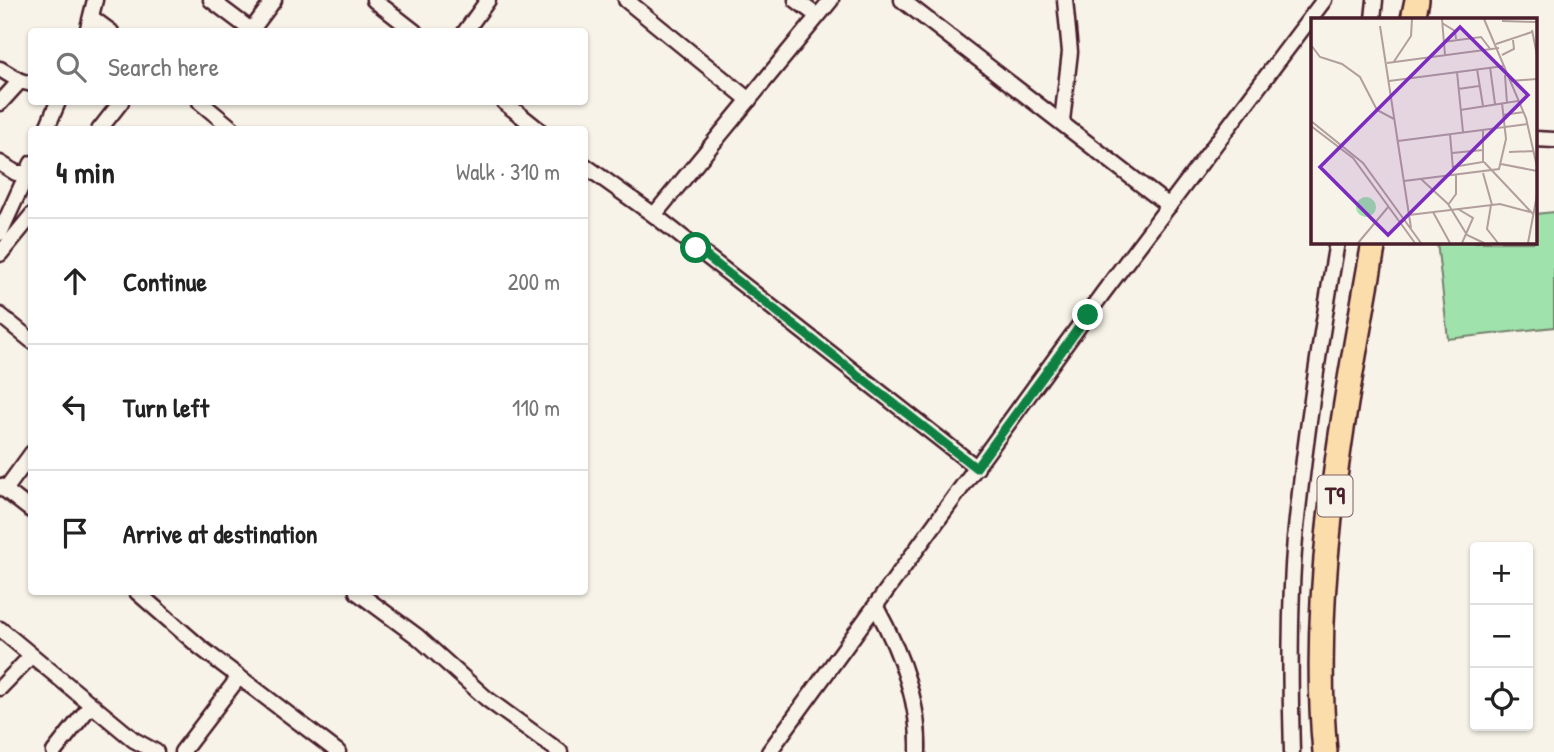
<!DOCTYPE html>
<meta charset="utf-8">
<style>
:root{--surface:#fff;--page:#f6f6f6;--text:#222;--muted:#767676;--line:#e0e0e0}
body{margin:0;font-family:"Patrick Hand",sans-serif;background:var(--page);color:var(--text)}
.controls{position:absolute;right:21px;bottom:21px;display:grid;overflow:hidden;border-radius:7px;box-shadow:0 2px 5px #0004}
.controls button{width:63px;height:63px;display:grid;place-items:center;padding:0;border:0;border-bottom:2px solid var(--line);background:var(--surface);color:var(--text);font:35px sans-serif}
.stop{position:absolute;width:21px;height:21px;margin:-16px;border:5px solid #0b8043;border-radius:50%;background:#fff}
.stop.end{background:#0b8043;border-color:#fff;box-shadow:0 2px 7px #0008}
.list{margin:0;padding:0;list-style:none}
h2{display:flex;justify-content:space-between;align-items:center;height:91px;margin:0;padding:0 28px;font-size:30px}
h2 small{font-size:23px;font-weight:400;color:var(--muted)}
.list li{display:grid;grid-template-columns:46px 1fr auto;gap:21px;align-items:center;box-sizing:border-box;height:126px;padding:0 28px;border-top:2px solid var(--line)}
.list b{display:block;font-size:26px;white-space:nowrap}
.list em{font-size:23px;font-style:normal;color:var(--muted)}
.icon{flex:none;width:38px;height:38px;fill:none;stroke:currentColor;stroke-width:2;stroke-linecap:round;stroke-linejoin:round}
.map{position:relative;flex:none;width:1554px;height:752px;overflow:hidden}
.search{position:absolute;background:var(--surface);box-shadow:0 2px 5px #0004;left:28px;top:28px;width:560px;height:77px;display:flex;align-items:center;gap:18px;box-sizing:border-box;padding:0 24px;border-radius:7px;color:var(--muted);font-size:26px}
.panel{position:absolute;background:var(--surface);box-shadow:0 2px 5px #0004;left:28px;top:126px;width:560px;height:469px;border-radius:7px}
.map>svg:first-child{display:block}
.green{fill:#9fe2ac;stroke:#74806c;stroke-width:2}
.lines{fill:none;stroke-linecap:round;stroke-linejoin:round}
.minor-casing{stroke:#4a1f2b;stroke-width:19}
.trunk-casing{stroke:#4a1f2b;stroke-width:28}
.minor{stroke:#f7f3e8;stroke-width:14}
.trunk{stroke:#faddab;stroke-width:23}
.route{stroke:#0b8043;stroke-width:9}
.labels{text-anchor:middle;stroke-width:6;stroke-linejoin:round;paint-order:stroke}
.shield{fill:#f7f3e8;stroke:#7e5f64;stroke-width:2}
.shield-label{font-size:24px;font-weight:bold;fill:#4a1f2b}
.inset-road{fill:none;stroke:#b29e9c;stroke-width:2}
.view{fill:#7b2cbf;fill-opacity:0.15;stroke:#7b2cbf;stroke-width:3.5}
.inset-edge{fill:none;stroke:#4a1f2b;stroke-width:3.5}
</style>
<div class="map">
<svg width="1554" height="752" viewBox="0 0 1554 752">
<rect width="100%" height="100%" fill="#f7f3e8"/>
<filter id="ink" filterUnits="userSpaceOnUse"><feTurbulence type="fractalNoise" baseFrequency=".0143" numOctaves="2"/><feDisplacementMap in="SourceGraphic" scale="14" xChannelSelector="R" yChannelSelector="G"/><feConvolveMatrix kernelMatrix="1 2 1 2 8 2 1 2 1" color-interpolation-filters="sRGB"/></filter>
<g filter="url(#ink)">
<!-- green -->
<polygon class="green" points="1554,212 1554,327 1448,339 1437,242 1535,242 1535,214"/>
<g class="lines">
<defs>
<g id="minor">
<polyline points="211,0 251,30"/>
<polyline points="374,0 415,32"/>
<polyline points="626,0 749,100"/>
<polyline points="796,0 816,15"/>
<polyline points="902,0 1169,206"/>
<polyline points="92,18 111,32"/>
<polyline points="1373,19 1375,0"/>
<polyline points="87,32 95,0"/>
<polyline points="250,32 274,0"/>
<polyline points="465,32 488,0"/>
<polyline points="0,69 20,81"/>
<polyline points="200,102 234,130"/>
<polyline points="504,102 539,130"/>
<polyline points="0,103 20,81 32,84"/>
<polyline points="1062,121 1070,52 1065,0"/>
<polyline points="46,130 58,102"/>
<polyline points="99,130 121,102"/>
<polyline points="1535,139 1554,140"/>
<polyline points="0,163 16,173 27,173"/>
<polyline points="584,165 654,215 977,468"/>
<polyline points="654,215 831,0"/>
<polyline points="0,233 32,163"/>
<polyline points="0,254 32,215"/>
<polyline points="0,315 32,341"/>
<polyline points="0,486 32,511"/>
<polyline points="5,490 32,453"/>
<polyline points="137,592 201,648 338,752"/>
<polyline points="357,592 418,637 487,699 560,752"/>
<path d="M 876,607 C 900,651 920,702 918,752"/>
<polyline points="0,629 134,740 156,752"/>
<polyline points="0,688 31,656"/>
<polyline points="54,752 91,705"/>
<polyline points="182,752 239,677"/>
<polyline points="769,752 1103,293 1324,0"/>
<path d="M 1292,752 C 1290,681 1289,609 1295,538 C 1305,439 1320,340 1337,242"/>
</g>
<g id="trunk">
<polyline points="1413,19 1417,0"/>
<path d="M 1325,752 C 1309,582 1345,408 1374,242"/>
</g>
</defs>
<!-- minor casing -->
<use href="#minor" class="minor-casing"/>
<!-- trunk casing -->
<use href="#trunk" class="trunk-casing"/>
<!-- minor -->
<use href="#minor" class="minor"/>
<!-- trunk -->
<use href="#trunk" class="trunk"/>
</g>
</g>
<g class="lines" filter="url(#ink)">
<!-- route -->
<polyline class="route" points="696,248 976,468 1088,315"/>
</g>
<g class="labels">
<!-- shield labels -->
<rect class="shield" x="1317.5" y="475.5" width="35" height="41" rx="5"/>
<g class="shield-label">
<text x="1335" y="504">T9</text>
</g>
</g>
<!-- overview -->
<g transform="translate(1311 18)">
<rect width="226" height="226" fill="#f7f3e8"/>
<path d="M45 189a10 10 0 1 1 20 0a10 10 0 1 1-20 0Z" fill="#9fe2ac"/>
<path class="inset-road" d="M 131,1 L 134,37M 173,1 L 215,100 L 226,149M 191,3 L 226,4M 131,5 L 144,13 L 145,21M 69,8 L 100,210M 221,12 L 226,37M 132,24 L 170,19 L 180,32M 185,26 L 221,14M 0,27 L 9,39 L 31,46 L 49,59 L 66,92 L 83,101M 191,37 L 203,31 L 202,22M 76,45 L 188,30M 82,45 L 100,18 L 101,1M 179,49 L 184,86M 166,51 L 172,88M 146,54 L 152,114M 194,57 L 196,85M 78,63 L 193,48M 199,63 L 226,61M 147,71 L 168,68M 149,92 L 207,83M 192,97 L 213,94M 0,103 L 52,145 L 110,225M 0,108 L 42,140 L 104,225M 139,116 L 142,151M 87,123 L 217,106M 198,134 L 223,133M 141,135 L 172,132M 173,144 L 222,196M 190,146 L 226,153M 142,149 L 172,144 L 172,112M 172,155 L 181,187M 110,161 L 137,186 L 156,217 L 173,225M 93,163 L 188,151 L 195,121 L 191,85M 137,187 L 145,176 L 145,157M 180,187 L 176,211 L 187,225M 147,191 L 162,200 L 151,225M 122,194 L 139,225M 98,197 L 189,186 L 219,194M 47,225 L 78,188M 217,225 L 226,177"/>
<path class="view" d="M 149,9 L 217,77 L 77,217 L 9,149 Z"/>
<rect width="226" height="226" class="inset-edge"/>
</g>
</svg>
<div class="controls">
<button>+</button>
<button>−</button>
<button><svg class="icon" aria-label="locate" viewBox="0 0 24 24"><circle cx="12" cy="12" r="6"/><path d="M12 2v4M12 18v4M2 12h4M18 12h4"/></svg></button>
</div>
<div class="stop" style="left:696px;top:248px"></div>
<div class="stop end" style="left:1088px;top:315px"></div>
<div class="search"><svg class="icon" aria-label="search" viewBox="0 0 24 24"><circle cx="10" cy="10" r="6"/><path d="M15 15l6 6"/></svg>Search here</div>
<section class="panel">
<h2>4 min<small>Walk · 310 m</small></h2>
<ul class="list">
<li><svg class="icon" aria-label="ahead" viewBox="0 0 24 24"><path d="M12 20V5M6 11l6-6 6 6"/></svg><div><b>Continue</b></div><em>200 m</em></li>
<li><svg class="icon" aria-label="left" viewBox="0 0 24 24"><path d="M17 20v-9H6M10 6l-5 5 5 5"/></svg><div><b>Turn left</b></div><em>110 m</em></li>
<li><svg class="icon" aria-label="arrive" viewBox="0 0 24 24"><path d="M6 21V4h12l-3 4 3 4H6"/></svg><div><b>Arrive at destination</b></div></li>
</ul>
</section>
</div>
